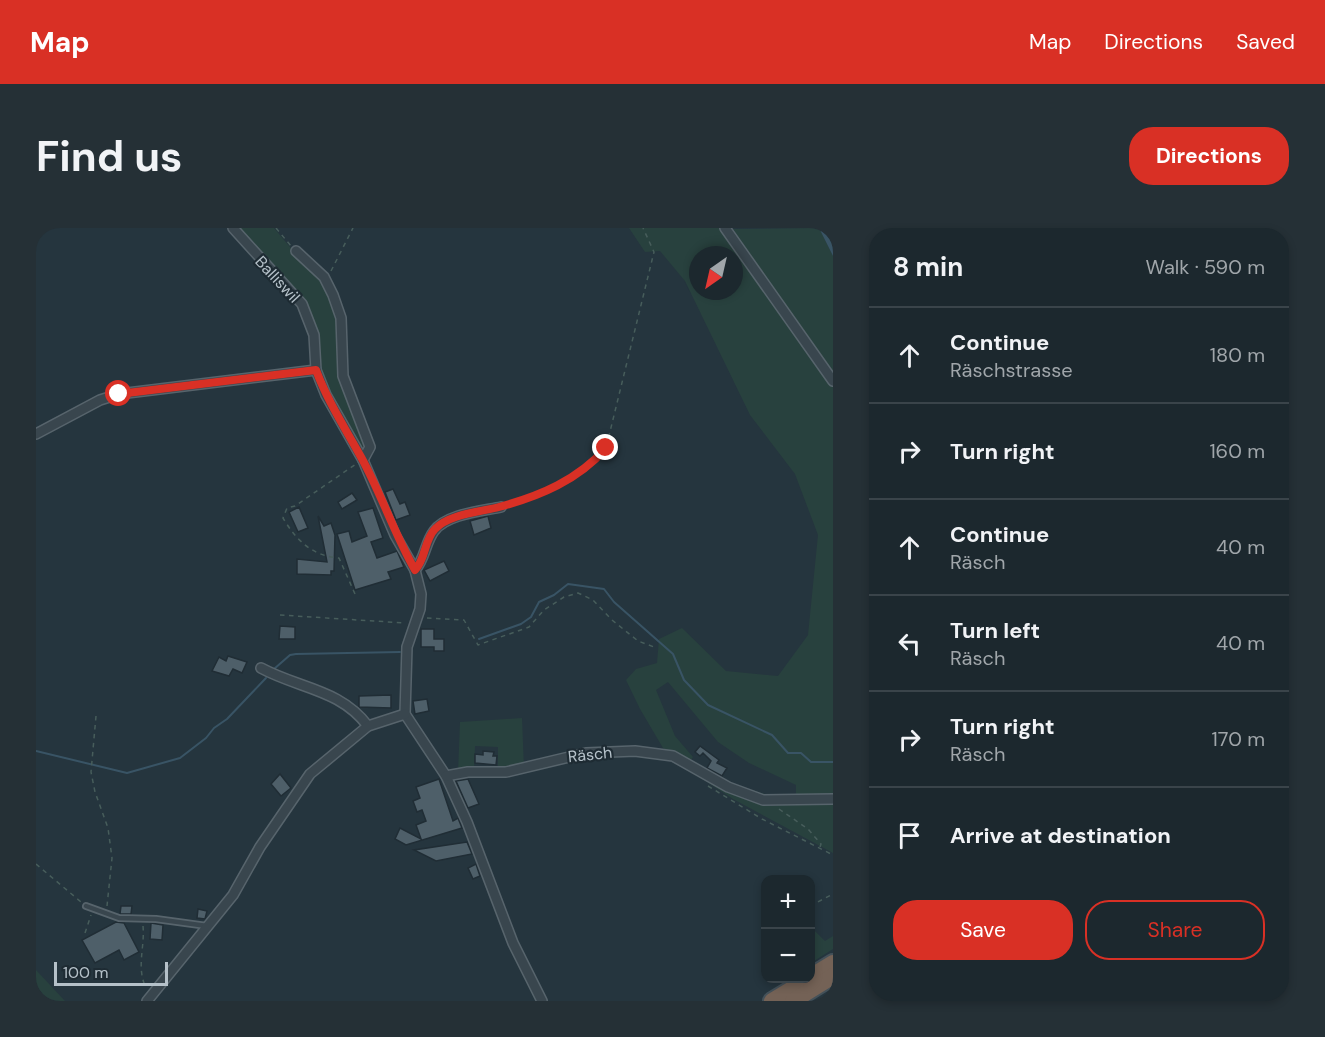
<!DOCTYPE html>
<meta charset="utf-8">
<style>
:root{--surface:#1c282e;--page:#253036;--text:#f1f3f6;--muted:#a0a6aa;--line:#3a444a;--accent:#d93025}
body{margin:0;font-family:"DM Sans",sans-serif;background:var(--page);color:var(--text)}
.controls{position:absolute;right:18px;bottom:18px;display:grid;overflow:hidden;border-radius:12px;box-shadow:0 3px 9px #0003}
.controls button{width:54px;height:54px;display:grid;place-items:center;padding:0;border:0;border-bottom:2px solid var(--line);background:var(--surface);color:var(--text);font:30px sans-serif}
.compass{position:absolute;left:653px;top:18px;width:54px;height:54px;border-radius:50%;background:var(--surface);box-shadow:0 3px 9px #0003;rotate:214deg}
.scale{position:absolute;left:18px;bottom:15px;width:114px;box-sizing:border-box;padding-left:6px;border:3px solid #b5c1c9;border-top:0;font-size:16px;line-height:21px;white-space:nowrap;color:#b5c1c9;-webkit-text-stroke:4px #1e2b33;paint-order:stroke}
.stop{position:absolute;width:18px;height:18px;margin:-14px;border:4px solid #d93025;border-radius:50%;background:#fff}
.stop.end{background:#d93025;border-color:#fff;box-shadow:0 2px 6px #0008}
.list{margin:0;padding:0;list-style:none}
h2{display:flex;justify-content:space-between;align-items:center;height:78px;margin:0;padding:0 24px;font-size:26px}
h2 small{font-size:20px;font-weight:400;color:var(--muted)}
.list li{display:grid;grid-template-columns:39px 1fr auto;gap:18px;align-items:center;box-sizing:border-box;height:96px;padding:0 24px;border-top:2px solid var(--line)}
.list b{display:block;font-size:22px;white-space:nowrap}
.list p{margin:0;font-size:20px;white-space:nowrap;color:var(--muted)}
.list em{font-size:20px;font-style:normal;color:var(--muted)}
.actions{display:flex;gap:12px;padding:18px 24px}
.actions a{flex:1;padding:14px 0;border:2px solid var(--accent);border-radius:24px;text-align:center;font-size:21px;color:var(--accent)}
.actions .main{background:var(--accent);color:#fff}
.icon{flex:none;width:33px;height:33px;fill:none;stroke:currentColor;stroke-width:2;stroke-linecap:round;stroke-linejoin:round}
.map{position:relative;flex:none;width:797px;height:773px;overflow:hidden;border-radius:24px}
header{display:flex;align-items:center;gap:36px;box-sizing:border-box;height:84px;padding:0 30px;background:var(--accent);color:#fff}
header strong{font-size:28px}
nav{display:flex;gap:33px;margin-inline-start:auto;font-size:21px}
.intro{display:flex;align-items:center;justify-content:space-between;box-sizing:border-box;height:144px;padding:0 36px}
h1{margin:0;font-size:42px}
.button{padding:15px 27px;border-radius:24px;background:var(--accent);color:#fff;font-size:21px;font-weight:700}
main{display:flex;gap:36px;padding:0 36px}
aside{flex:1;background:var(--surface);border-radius:24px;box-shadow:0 3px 9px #0003}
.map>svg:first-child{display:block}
.green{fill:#28413e;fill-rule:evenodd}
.water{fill:#395465}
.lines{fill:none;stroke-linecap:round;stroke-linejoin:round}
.stream{stroke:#395465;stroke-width:2}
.building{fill:#4e5f69;stroke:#202d35;stroke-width:1.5}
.lane-casing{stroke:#57646c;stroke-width:8}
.street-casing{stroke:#57646c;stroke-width:12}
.highway-casing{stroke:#445159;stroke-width:20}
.path{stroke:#475d5b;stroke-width:1.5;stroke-dasharray:4.5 4.5;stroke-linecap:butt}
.lane{stroke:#39464e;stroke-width:4.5}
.street{stroke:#39464e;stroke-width:9}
.highway{stroke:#746256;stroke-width:16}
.route{stroke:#d93025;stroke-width:8}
.labels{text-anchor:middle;stroke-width:4.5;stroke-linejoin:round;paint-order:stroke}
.street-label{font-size:16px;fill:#b5c1c9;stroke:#1e2b33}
</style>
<header>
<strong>Map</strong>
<nav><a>Map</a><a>Directions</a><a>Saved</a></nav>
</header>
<div class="intro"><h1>Find us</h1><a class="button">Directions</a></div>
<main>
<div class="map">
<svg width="797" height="773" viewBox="0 0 797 773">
<rect width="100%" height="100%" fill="#25353e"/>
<!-- green -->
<g class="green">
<polygon points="200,0 238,0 259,25 288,51 302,86 303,135 331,217 327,223 306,191 287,151 281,105 267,68 241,45"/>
<path d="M 593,0 L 685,0 L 707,27 L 797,159 L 797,568 L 728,569 L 715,565 L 716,562 L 729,566 L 760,567 L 760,557 L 713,535 L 682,514 L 632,454 L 620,462 L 639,508 L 657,529 L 653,535 L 627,520 L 604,481 L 590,452 L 600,441 L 621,435 L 623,411 L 646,400 L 690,443 L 742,448 L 772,407 L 782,307 L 759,246 L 714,187 L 649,53 L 624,23 L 609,24 ZM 662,27 L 698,27 L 698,63 L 662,63 Z"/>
<polygon points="783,0 797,28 797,148 697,1"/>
<polygon points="486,490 488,540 462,544 462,519 439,518 438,544 422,545 424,494"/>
<polygon points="634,530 732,578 797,573 797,625 697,571"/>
<polygon points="775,699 789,713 797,708 797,721 775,735"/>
<polygon points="0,742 29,773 0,773"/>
</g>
<!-- water -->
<polygon class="water" points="783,0 797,0 797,28"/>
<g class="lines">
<!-- stream -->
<g class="stream">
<polyline points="443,411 485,396 495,389 503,374 518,367 532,356 568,361 578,374 637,426 648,452 672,477 736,507 752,525 765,525 775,534 797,534"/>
<polyline points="238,441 254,427 260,426 364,424"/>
<polyline points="0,523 91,545 144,530 170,510 178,500 191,491 230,450"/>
</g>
</g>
<!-- building -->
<g class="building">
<polygon points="357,261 364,276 369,274 374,287 360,292 349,264"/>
<polygon points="316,265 321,272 306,281 302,274"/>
<polygon points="263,279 272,300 262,304 253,284"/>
<polygon points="337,280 347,310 335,314 341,330 361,323 368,339 352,344 355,351 319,362 301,306 313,303 316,314 331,308 322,284"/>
<polygon points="282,288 288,298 295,295 299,307 298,343 295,343 295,347 261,346 261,331 291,334"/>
<polygon points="452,288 455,300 438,307 434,293"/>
<polygon points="408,333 413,343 394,353 388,342"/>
<polygon points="244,398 259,399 259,411 243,411"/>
<polygon points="385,401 398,401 398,411 408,411 408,423 398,423 398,419 385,419"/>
<polygon points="192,428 211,434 206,445 197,441 193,448 176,443 183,429 190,433"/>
<polygon points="355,467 355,480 323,479 323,468"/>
<polygon points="391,471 393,483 379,486 377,473"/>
<polygon points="664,518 683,532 681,535 691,540 686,548 671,540 675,533 667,525 664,528 659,524"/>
<polygon points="447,523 458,524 457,528 461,528 460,537 439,535 439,526 447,527"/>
<polygon points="244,546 255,560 245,568 235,556"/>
<polygon points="403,551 417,593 422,590 426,600 370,617 359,611 364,600 385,611 380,597 390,593 386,582 381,584 377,573 384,570 380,559"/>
<polygon points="432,551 443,576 432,580 420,553"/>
<polygon points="431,614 436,626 400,633 378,622"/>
<polygon points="440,636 444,648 437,651 432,640"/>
<polygon points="85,678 96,678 95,686 84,686"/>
<polygon points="162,681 171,683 169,691 161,690"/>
<polygon points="80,694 88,695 103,724 88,732 83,722 59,735 46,712"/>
<polygon points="115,695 127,697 126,712 114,711"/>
</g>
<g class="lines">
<defs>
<polyline id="lane" points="50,678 83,690 120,691 171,698"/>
<g id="street">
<polyline points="197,0 266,76 278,107 280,142 290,167 327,232 359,307 379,342 385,366 384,381 371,419 369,486 410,548 431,594 477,715 506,773"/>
<polyline points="689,0 797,153"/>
<polyline points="260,23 288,49 297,67 305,90 307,148 334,219 327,232"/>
<polyline points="0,206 64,172 83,166 280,142"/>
<path d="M 379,342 C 389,331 389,315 398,303 C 410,286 446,283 465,279"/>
<path d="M 225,440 C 264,461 304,461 332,498"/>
<polyline points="410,548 432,544 470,544 550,525 599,523 637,528 692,559 727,572 797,571"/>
<polyline points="111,773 197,667 224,619 274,546 332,498 369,486"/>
</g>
<g id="highway">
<polyline points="774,749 797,735"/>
<polyline points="736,773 769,753"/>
<polyline points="757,773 797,748"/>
</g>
</defs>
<!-- lane casing -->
<use href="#lane" class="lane-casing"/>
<!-- street casing -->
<use href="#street" class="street-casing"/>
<!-- highway casing -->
<use href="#highway" class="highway-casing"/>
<!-- path -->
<g class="path">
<polyline points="240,0 255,18"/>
<polyline points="295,43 317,0"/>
<polyline points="472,277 512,264 533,252 570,220 618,24 607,0"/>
<path d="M 319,366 L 303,330 C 276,328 260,312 247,290 L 251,280 L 259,278 L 320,236"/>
<polyline points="244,387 369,395"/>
<polyline points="391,390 428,392 442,417 493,399 508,382 528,369 542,365 557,372 576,392 602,413 618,419"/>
<polyline points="60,488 55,544 59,564 72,600 76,630 71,678"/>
<polyline points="672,558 726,591 797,627"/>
<polyline points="743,581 772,601 785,616 784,619"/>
<polyline points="0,636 45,674"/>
<polyline points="774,678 797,666"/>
<path d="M 107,698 C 109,720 100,739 110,760"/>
<polyline points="49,705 55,687"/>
</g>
<!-- lane -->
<use href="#lane" class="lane"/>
<!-- street -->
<use href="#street" class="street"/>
<!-- highway -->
<use href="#highway" class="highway"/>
</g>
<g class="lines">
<!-- route -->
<path class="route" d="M 83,166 L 280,142 C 292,174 309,200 325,229 C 345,265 358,305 379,342 C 390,331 388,312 399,301 C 413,286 444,284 463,279 C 504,268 542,252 570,220"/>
</g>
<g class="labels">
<!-- street labels -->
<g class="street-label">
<text transform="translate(242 51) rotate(47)" y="6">Balliswil</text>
<text transform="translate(554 526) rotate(-6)" y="6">Räsch</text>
</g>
</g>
</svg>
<div class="controls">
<button>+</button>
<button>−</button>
</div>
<svg class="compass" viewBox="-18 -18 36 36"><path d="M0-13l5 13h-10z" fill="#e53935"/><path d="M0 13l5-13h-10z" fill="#a0a6aa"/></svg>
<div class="scale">100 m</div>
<div class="stop" style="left:83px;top:166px"></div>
<div class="stop end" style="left:570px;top:220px"></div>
</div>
<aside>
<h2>8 min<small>Walk · 590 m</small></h2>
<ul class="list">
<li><svg class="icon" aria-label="ahead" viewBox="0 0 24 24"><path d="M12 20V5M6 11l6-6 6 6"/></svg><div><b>Continue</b><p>Räschstrasse</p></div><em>180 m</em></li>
<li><svg class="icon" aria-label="right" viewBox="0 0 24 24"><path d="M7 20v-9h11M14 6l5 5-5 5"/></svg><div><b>Turn right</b></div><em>160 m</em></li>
<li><svg class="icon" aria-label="ahead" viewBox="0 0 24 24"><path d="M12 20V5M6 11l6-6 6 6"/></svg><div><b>Continue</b><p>Räsch</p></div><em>40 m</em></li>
<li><svg class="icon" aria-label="left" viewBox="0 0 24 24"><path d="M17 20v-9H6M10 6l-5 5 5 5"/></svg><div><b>Turn left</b><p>Räsch</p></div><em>40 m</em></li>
<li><svg class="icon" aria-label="right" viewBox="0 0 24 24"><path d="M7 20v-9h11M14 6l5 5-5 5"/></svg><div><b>Turn right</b><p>Räsch</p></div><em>170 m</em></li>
<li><svg class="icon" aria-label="arrive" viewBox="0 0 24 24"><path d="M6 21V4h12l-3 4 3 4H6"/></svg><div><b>Arrive at destination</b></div></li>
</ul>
<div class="actions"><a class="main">Save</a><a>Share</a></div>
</aside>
</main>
